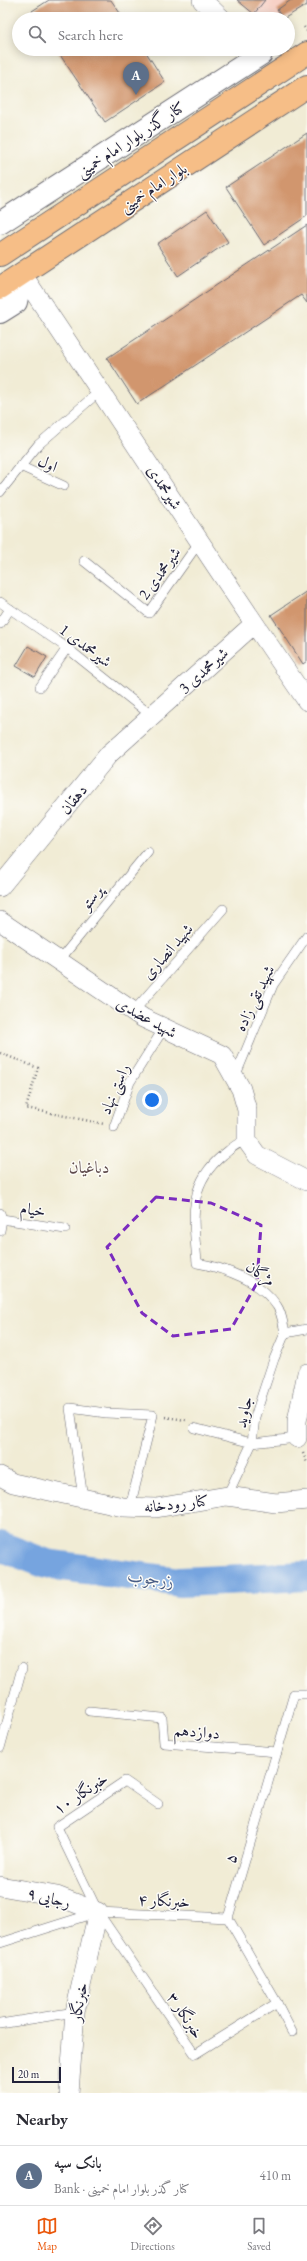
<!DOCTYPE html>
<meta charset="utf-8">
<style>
:root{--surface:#fff;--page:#f7f7f7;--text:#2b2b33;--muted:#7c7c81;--line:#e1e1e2;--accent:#ea580c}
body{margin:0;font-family:"EB Garamond",Amiri,serif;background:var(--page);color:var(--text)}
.scale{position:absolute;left:12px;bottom:10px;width:49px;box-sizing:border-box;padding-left:4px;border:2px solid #22223b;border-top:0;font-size:11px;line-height:14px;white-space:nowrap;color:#22223b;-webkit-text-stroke:3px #fdfcf7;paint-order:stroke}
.you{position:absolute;left:152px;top:1100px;width:14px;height:14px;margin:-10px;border:3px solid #fff;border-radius:50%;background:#1a73e8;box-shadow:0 0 0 6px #1a73e833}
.badge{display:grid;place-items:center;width:26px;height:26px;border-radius:50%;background:var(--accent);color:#fff;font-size:13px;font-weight:700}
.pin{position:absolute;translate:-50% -33px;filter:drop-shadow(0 1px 2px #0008)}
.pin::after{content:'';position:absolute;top:21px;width:14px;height:12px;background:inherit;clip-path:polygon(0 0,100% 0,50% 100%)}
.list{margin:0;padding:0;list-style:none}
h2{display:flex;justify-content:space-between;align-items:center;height:52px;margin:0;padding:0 16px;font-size:17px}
h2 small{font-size:13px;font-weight:400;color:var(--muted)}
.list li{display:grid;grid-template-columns:26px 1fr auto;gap:12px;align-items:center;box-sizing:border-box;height:60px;padding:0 16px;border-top:1px solid var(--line)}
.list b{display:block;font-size:15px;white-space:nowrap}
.list p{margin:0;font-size:13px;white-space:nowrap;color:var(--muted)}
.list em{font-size:13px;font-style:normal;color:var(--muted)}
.icon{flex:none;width:22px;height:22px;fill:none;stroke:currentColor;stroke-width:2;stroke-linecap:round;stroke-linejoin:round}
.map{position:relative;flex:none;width:307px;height:2093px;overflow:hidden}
.search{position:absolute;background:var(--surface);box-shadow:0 2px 10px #0003;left:12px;right:12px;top:12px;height:44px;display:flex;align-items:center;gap:10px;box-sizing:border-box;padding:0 14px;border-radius:22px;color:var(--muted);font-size:15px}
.sheet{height:112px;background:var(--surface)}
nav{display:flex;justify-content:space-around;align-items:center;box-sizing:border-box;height:56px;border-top:1px solid var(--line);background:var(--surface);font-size:11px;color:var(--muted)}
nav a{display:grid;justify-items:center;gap:2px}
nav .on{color:var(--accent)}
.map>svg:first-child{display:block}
.built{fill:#f7d1c6}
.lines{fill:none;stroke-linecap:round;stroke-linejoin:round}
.river{stroke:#76a4df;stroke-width:30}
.building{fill:#d1966e}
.service-casing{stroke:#6a6971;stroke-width:10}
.minor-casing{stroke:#6a6971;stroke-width:20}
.tertiary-casing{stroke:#6a6971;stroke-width:24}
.primary-casing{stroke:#6a6971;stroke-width:24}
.path{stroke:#6a6971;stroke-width:2.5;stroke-dasharray:1 3;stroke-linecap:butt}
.service{stroke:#fff;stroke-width:9}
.minor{stroke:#fff;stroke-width:19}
.tertiary{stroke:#fff;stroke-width:22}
.primary{stroke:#f6be87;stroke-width:22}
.marked{fill:none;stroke:#7b2cbf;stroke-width:3;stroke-dasharray:8 5;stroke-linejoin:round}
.labels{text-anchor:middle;stroke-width:3;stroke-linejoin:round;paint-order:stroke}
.street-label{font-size:16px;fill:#22223b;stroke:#fdfcf7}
.neighbourhood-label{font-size:17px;fill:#5f4b4d;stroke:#fdfcf7}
.water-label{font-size:17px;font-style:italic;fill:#485c85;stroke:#fdfcf7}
</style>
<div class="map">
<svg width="307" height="2093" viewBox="0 0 307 2093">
<rect width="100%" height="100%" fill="#fdfcf7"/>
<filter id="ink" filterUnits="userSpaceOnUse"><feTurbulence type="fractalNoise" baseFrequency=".025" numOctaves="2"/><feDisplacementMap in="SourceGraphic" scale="8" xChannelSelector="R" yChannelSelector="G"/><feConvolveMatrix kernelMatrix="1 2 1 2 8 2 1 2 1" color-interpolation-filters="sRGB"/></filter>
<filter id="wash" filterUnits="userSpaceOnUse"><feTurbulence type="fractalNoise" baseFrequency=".012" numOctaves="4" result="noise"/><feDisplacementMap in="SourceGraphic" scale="16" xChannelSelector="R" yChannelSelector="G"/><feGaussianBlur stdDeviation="0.9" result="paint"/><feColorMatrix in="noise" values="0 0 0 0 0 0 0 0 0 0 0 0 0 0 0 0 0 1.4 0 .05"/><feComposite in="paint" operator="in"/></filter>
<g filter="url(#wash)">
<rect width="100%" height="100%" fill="#f1ecd5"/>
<!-- built -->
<polygon class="built" points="237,0 307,0 307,5 285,19 259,19"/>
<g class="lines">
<!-- river -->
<polyline class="river" points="0,1546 47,1564 180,1582 307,1576"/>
</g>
<g id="blocks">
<!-- building -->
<g class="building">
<polygon points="49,0 111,0 124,19 37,19 32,11"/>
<polygon points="237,0 265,0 254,14"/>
<polygon points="291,0 307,0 307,5 283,19 277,10"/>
<polygon points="56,49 144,49 165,82 105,122"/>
<polygon points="307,133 307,216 264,245 226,187"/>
<polygon points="207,210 228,242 178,276 157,244"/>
<polygon points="307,225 307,303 301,295 137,404 107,358"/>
<polygon points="307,591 307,661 303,664 271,615"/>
<polygon points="28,646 47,657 35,677 16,666"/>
</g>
</g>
</g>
<g filter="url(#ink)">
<use href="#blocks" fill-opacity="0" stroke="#6a6971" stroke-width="1"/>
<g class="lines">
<defs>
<g id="service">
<polyline points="20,466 64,486"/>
<polyline points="0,492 38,445 101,390"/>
<polyline points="84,561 149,613 200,541"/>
<polyline points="0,602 67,648 152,716"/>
<polyline points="0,624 10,609"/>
<polyline points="40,687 67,648"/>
<polyline points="58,962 148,852"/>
<polyline points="133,1012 223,909"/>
<polyline points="235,1077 273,985 307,936"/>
<polyline points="114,1127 130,1082 164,1028"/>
<path d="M 247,1141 C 237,1142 231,1149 223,1155 C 186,1185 194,1220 197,1263 C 225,1268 261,1281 277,1306 C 282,1313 283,1324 285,1333"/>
<polyline points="0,1213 2,1219 65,1229"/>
<polyline points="0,1231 2,1219"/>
<polyline points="285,1333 307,1329"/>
<polyline points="194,1428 252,1443 297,1438"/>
<polyline points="227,1496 252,1443 255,1417 262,1395 274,1359 285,1333"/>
<polyline points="83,1498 70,1408 106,1413 153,1415 130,1507"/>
<polyline points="89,1711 162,1718 164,1743 277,1752"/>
<polyline points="0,1748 22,1668"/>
<polyline points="158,1804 125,1781 57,1827 98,1912 195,2054 277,2003"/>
<polyline points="0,1943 98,1912 228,1918"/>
<polyline points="0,2024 75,2012"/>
<polyline points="292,2032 277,2003 228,1918 294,1694 307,1694"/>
</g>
<g id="minor">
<polyline points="202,0 222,19"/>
<path d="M 22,274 C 118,416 210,560 307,701"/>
<polyline points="0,887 109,754 254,624"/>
<polyline points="0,921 143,1018 222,1055 241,1089 247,1110 247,1141 257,1155 307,1181"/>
<polyline points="297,1438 297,1421 307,1373"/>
<polyline points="0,1476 13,1483 123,1507 156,1508 227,1496 276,1503 307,1500"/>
<polyline points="0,1886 57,1896 98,1912 75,2012 69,2093"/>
</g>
<g id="tertiary">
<polyline points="0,223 261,54"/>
<polyline points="0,312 16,302 22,274"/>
</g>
<g id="primary">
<polyline points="0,255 307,53"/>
<polyline points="0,288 307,86"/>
</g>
</defs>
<!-- service casing -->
<use href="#service" class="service-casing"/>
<!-- minor casing -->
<use href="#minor" class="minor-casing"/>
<!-- tertiary casing -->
<use href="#tertiary" class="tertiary-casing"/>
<!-- primary casing -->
<use href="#primary" class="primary-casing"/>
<!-- path -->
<g class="path">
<polyline points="304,27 307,31"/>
<polyline points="0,1053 38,1068 26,1108 104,1124"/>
<polyline points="165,1417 186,1420"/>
<polyline points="303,1453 307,1463"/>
</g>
<!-- service -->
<use href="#service" class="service"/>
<!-- minor -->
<use href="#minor" class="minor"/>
<!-- tertiary -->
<use href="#tertiary" class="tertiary"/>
<!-- primary -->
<use href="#primary" class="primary"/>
</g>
</g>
<!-- marked area -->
<path class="marked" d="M 156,1197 L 211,1203 L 261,1225 L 257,1283 L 231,1329 L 173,1336 L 142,1313 L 107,1247 Z"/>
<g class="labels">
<!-- street labels -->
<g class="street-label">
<text transform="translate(130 139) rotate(-33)" y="6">کنار گذر بلوار امام خمینی</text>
<text transform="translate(153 187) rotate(-33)" y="6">بلوار امام خمینی</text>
<text transform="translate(48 463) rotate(24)" y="6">اول</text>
<text transform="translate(165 487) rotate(57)" y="6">شیرمحمدی</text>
<text transform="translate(159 573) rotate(-54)" y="6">شیرمحمدی 2</text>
<text transform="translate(86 645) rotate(37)" y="6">شیرمحمدی 1</text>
<text transform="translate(203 670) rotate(-42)" y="6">شیرمحمدی 3</text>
<text transform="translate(73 799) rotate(-51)" y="6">دهقان</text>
<text transform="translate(91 897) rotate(-51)" y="6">پرستو</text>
<text transform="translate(167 951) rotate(-49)" y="6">شهید انصاری</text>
<text transform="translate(254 998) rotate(-64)" y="6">شهید تقی زاده</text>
<text transform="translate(147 1017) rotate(29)" y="6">شهید عضدی</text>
<text transform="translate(114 1089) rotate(-67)" y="6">راستی نهاد</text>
<text transform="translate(33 1209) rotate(9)" y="6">خیام</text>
<text transform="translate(261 1273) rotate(35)" y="6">مژگان</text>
<text transform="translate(243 1412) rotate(-78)" y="6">جاوید</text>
<text transform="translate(176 1503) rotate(-6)" y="6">کنار رودخانه</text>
<text transform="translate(197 1731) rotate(5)" y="6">دوازدهم</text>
<text transform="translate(80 1793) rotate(-34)" y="6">خبرنگار ۱۰</text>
<text transform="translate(230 1858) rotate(-74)" y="6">۵</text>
<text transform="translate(49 1897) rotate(14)" y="6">رجایی ۹</text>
<text transform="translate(164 1900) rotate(3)" y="6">خبرنگار ۴</text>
<text transform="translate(78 2002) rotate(-80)" y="6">خبرنگار</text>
<text transform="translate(186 2015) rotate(56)" y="6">خبرنگار ۳</text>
</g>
<!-- neighbourhood labels -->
<g class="neighbourhood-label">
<text x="89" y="1173">دباغیان</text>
</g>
<!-- water labels -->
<g class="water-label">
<text transform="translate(151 1578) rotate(7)" y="6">زرجوب</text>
</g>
</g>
</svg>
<div class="scale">20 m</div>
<div class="you"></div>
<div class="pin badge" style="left:136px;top:95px;background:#5c6f8a">A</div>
<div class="search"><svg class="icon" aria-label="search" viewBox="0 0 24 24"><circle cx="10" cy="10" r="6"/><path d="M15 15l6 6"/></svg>Search here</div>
</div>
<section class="sheet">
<h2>Nearby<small></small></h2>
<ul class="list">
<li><span class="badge" style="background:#5c6f8a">A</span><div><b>بانک سپه</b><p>Bank · کنار گذر بلوار امام خمینی</p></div><em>410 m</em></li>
</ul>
</section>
<nav>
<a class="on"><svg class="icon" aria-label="map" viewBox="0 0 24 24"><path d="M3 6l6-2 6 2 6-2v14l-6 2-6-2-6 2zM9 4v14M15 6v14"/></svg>Map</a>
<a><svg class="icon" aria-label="directions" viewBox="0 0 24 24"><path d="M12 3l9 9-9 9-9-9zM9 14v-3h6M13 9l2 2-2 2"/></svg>Directions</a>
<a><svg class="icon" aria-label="saved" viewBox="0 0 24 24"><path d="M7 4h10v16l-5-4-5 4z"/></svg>Saved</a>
</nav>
